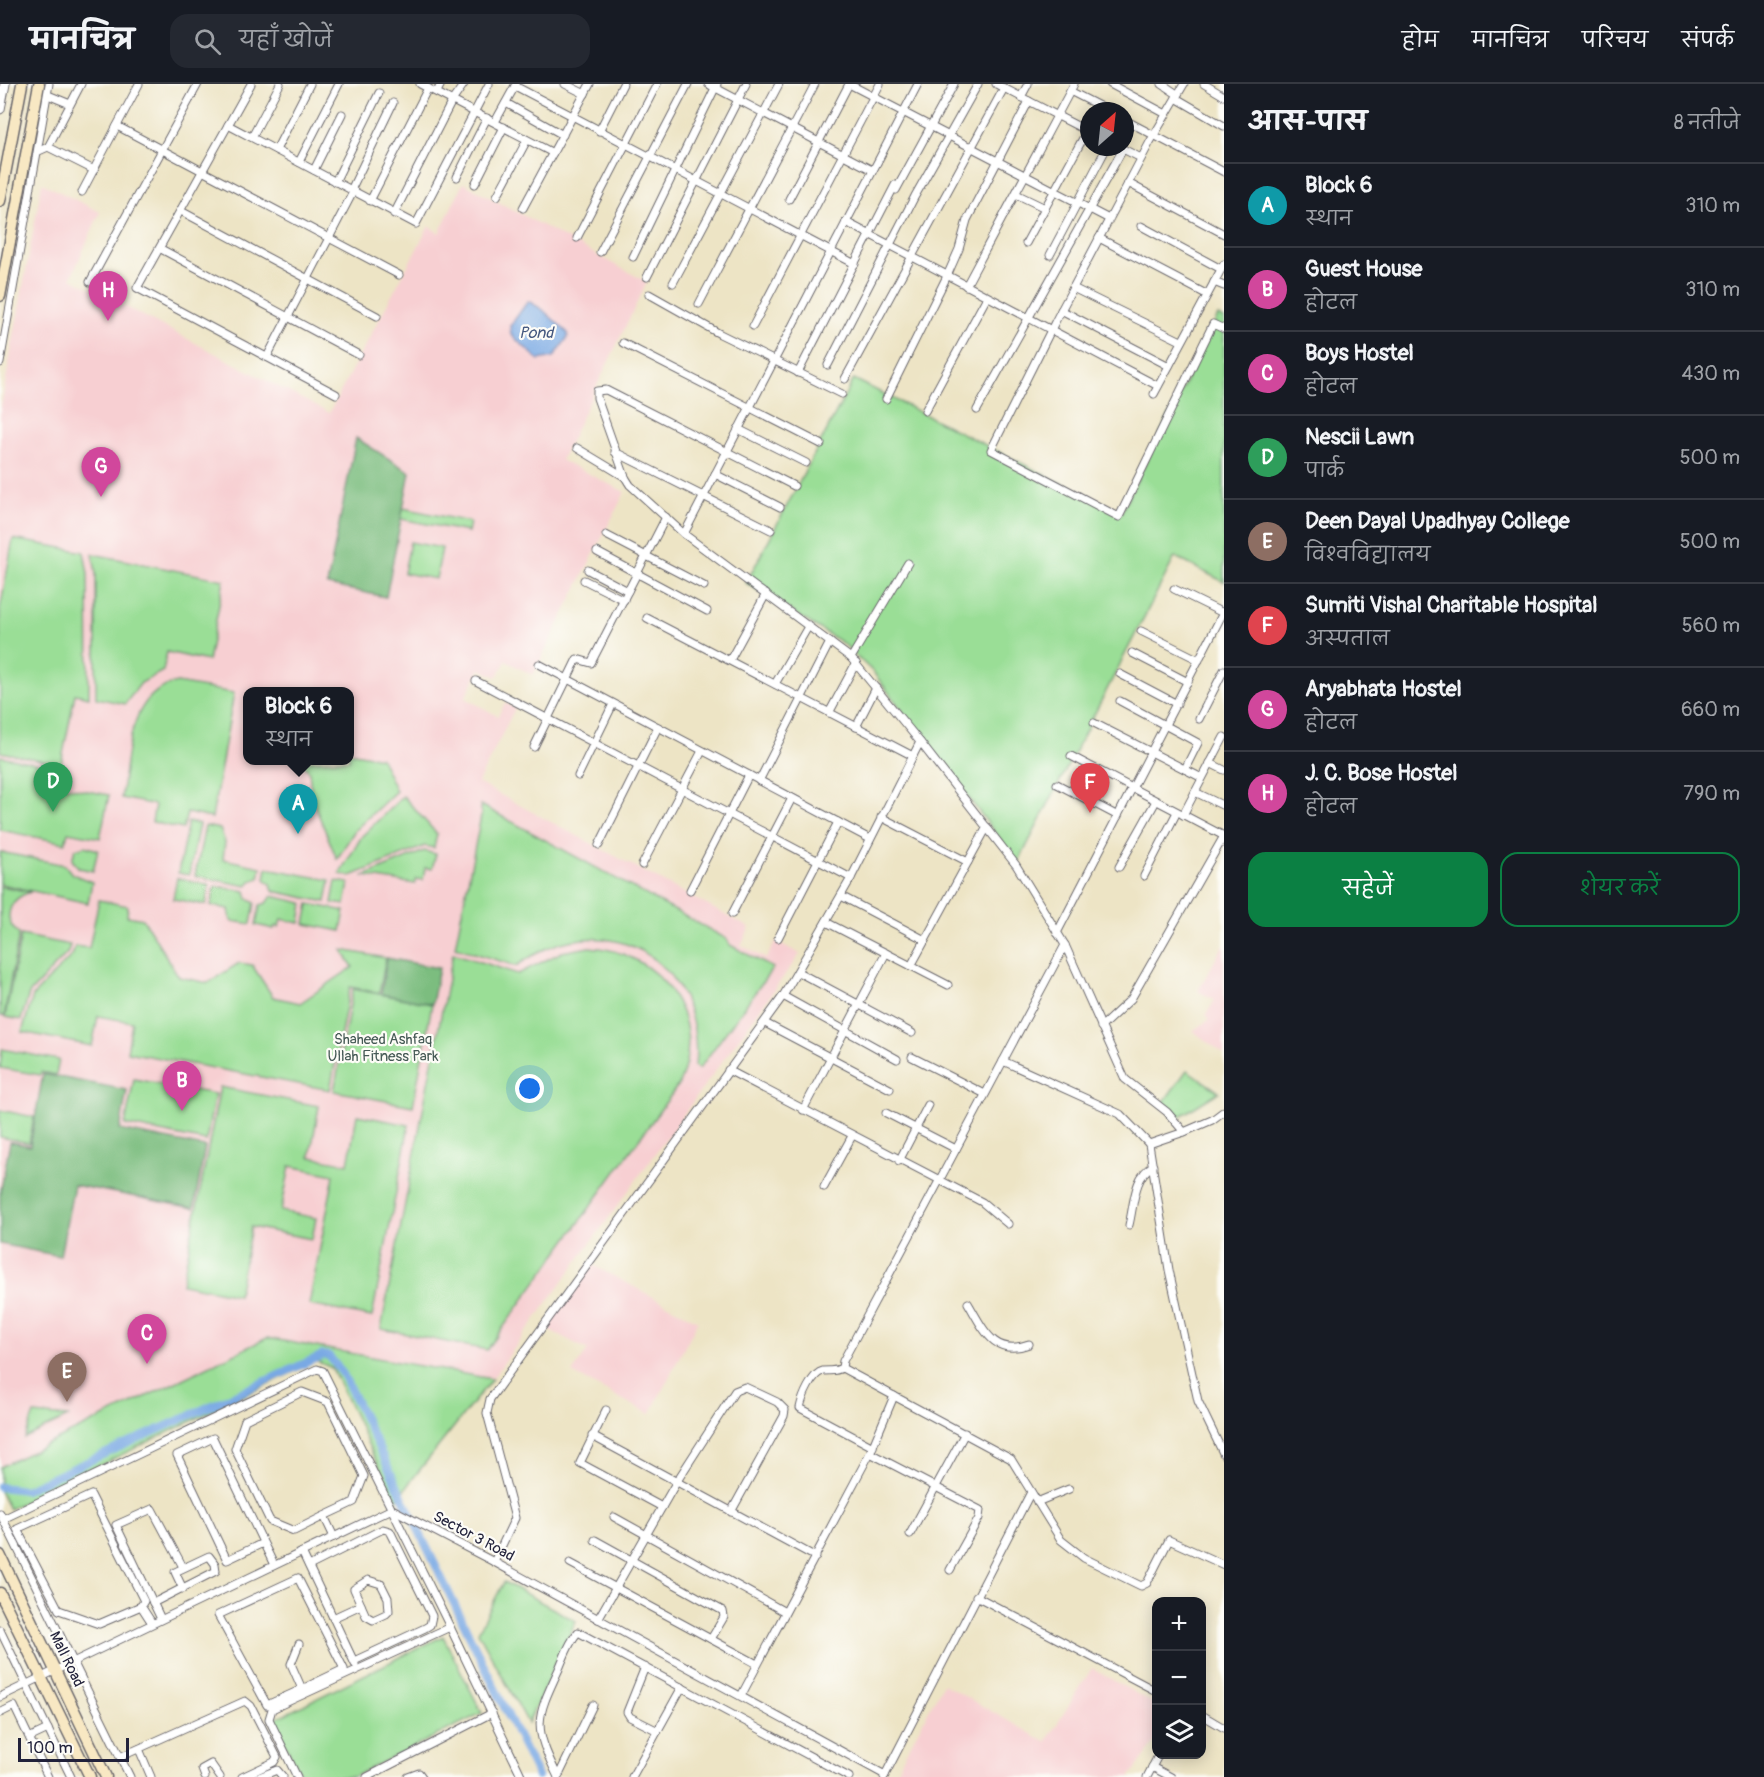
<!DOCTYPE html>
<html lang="hi">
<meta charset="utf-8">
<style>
:root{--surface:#171b24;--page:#242831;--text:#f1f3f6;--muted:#9ea1a6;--line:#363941;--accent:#0b8043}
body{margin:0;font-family:Pangolin,"Playpen Sans Deva",sans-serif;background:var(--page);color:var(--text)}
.controls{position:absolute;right:18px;bottom:18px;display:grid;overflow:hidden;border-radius:12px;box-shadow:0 3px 15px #0003}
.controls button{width:54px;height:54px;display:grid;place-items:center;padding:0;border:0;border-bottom:2px solid var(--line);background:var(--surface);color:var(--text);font:30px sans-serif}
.compass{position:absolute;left:1080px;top:18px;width:54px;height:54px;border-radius:50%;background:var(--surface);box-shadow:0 3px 15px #0003;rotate:27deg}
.scale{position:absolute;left:18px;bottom:15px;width:111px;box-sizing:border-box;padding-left:6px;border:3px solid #22223b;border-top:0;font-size:16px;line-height:21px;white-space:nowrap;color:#22223b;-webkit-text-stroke:4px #fdfcf7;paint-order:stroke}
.you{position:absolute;left:530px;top:1005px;width:21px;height:21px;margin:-15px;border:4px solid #fff;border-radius:50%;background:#1a73e8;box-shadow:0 0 0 9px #1a73e833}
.badge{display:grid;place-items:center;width:39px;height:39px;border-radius:50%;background:var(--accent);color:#fff;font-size:20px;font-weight:700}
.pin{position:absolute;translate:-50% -50px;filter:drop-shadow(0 2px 3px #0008)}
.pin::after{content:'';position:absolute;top:32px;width:21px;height:18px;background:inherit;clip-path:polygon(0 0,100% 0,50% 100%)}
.popup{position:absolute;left:243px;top:603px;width:111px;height:78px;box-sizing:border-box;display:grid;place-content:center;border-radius:12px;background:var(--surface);filter:drop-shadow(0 2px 4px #0005);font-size:20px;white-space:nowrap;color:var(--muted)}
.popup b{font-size:22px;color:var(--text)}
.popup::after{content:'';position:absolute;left:50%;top:100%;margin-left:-12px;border:12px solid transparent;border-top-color:var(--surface)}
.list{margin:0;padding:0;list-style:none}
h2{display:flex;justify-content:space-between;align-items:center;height:78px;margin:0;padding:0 24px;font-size:26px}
h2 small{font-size:20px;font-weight:400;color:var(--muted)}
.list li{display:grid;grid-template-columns:39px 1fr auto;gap:18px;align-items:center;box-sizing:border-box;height:84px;padding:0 24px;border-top:2px solid var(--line)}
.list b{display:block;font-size:22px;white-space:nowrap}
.list p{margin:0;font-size:20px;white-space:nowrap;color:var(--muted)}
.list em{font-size:20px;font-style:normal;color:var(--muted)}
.actions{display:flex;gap:12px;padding:18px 24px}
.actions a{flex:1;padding:14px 0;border:2px solid var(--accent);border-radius:18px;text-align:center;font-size:21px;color:var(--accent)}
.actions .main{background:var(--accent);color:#fff}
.icon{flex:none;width:33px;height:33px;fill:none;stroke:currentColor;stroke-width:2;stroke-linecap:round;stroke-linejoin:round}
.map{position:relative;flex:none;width:1224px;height:1693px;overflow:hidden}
header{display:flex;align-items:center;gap:36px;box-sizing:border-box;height:84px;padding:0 30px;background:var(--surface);border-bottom:2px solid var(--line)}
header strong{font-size:28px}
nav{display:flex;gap:33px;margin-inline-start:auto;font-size:21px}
.search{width:420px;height:54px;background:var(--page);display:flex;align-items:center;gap:15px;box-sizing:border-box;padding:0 21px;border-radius:18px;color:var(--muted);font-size:22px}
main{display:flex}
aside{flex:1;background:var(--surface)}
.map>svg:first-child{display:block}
.built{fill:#f7cfd2;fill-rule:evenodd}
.green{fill:#9ade96;stroke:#5e8068;stroke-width:1.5}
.forest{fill:#7bbd7f;stroke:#4e705d;stroke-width:1.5}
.water{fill:#79a9e4;stroke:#4e6690;stroke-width:1.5}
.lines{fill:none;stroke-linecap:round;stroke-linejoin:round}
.canal{stroke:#79a9e4;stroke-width:8}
.minor-casing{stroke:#69666b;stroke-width:9}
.tertiary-casing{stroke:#69666b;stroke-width:11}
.secondary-casing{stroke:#69666b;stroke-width:13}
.minor{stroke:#fff;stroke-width:7}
.tertiary{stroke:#fff;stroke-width:9}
.secondary{stroke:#f8e8c3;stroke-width:10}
.labels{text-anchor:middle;stroke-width:4.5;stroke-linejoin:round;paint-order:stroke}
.park-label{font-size:15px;fill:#465a56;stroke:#fdfcf7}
.street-label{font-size:15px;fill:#22223b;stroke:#fdfcf7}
.water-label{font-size:16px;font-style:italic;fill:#45587f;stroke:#fdfcf7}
</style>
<header>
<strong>मानचित्र</strong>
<div class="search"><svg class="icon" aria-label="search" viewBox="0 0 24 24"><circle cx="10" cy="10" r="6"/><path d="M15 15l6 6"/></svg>यहाँ खोजें</div>
<nav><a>होम</a><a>मानचित्र</a><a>परिचय</a><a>संपर्क</a></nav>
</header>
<main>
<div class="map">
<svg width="1224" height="1693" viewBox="0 0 1224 1693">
<rect width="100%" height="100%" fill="#fdfcf7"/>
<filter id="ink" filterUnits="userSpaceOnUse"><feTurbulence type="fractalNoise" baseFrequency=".0167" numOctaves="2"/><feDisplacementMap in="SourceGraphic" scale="12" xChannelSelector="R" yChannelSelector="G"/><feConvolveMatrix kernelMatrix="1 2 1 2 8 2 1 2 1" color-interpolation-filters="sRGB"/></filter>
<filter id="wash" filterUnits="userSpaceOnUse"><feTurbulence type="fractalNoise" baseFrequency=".008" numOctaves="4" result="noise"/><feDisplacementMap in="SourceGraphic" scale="24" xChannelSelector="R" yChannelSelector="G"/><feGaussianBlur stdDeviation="1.35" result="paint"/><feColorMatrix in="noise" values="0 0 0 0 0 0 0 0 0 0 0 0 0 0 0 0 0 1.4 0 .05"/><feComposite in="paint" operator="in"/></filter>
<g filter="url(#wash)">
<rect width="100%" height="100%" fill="#ede4c5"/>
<!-- built -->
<g class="built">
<path d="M 42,99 L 100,128 L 71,194 L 329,329 L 429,142 L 439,149 L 463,99 L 647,198 L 561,376 L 625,408 L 533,591 L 506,577 L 497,593 L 480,585 L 465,614 L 498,632 L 505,619 L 515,624 L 478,699 L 750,844 L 741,861 L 766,875 L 776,857 L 800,870 L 492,1295 L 267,1254 L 0,1383 L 0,328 ZM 247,608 L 349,608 L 349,676 L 247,676 Z"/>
<polygon points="1224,860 1224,970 1193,947 1209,936 1206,931 1215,916 1198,907"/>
<polygon points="591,1180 698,1237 650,1330 572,1289 588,1266 546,1244"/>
<polygon points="1092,1584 1156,1621 1156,1657 1130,1693 893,1693 943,1600 1046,1658"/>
</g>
<!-- green -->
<g class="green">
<polygon points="1218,232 1224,235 1224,498 1175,473 1018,779 873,588 844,560 746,499 854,295 1121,429"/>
<polygon points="403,424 470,438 468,448 401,435"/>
<polygon points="13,455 84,468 88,490 89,613 75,610 61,680 0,668 0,525"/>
<polygon points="410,458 442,464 436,495 404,489"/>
<polygon points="93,470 224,496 208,577 167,568 163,587 141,599 125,620 96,614 96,491"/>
<path d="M 177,599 L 234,609 L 212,734 L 187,729 L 183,745 L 152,738 L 155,721 L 121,714 C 128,674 127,608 177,599 Z"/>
<polygon points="349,668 381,674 396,707 355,746 337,775 312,715 309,687 299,677 349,676"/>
<polygon points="0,672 60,684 57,701 109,711 100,754 68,748 65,759 0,746"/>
<polygon points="403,712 437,750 434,764 425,762 351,792 339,790 362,752"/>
<path d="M 481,721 L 727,855 L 730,861 L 773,884 L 699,985 L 695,982 C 703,903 644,836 561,859 C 544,864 530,873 516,882 L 455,863 L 481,732 Z"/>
<polygon points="188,738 199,740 189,791 178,789"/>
<polygon points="205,742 220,745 225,758 223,775 261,783 259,794 251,797 247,802 195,792"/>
<polygon points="85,762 98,766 93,787 79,784 72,776 75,765"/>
<polygon points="424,767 436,770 432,785 425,784 423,796 416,795 415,800 364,792"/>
<polygon points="0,768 65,781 72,790 92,798 88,819 0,800"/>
<polygon points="267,784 330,796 326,818 273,807 271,800 265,795"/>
<polygon points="177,794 209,801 206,821 173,815"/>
<polygon points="336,797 349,799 345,821 332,819"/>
<path d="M 0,802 L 31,808 C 9,814 1,835 19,850 L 4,932 L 0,932 Z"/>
<polygon points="215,802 246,807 248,815 255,819 251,840 231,837 229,825 211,822"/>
<polygon points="272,812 303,819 300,839 281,835 279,843 275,842 274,845 256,841 260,821 267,819"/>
<polygon points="99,816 128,822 127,832 143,835 179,893 208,899 239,879 252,881 273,913 300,919 353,883 342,866 386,874 379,909 350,903 330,1006 127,968 132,938 98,932 92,962 22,948 33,912 73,870 75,862 89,864"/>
<polygon points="309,820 345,827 341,847 305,840"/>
<polygon points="21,851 70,861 68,868 29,910 21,936 5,933"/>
<path d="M 589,863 C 658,866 709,933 679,1000 L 487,1266 L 381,1245 L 453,869 L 518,890 L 562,868 Z"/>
<polygon points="353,905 432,920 413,1022 334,1007"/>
<polygon points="2,965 59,976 56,991 41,988 40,991 0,984"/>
<polygon points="1187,986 1219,1008 1179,1033 1162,1020"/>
<polygon points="134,995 215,1010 206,1057 125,1041"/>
<polygon points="220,1003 319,1022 310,1073 348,1080 357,1031 409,1041 372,1233 309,1221 334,1091 290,1082 281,1127 316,1134 312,1155 251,1143 238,1211 182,1200"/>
<polygon points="0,1026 34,1033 29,1059 0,1053"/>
<polygon points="267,1254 492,1295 395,1417 332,1284 316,1277 9,1425 0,1407 0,1383"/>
<polygon points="34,1330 68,1333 25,1354"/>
<polygon points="504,1498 576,1537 528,1639 478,1548"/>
<polygon points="443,1552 482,1629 353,1693 302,1693 273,1636"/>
</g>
<!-- forest -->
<g class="forest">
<polygon points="356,354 410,388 386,513 327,501"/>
<polygon points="387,874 439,884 432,920 381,910"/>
<polygon points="43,990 127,1006 120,1046 205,1063 194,1124 74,1101 60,1172 0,1160 0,1110 10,1058 30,1062"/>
</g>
<!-- water -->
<polygon class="water" points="528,217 542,225 568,249 568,253 554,273 539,276 511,251 510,242"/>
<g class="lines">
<!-- canal -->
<polyline class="canal" points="0,1403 25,1406 323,1271 329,1272 343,1290 538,1693"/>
</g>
</g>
<g filter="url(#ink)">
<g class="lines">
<defs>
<g id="minor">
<polyline points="251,0 137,204 336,310"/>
<polyline points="420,0 553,69"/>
<polyline points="565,0 585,10"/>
<polyline points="708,0 872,86"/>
<polyline points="849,0 1109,135"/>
<polyline points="996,0 1089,48"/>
<polyline points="1110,0 1166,30"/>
<polyline points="1162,0 1177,10"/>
<polyline points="1184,0 1150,58 1056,236 991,366 1119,433 1213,240 1224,245"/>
<polyline points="1204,0 1224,12"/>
<polyline points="515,2 855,180"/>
<polyline points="1070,7 1109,27"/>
<polyline points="437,8 441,0"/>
<polyline points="48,11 70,20"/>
<polyline points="1021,13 1028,0"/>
<polyline points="1176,14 1224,42"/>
<polyline points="506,19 563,51"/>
<polyline points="1125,36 1224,88"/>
<polyline points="495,38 516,0"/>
<polyline points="228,41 416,140 489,0"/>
<polyline points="117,42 399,191"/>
<polyline points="599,47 623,0"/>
<polyline points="252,53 280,0"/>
<polyline points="48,63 94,86"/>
<polyline points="1119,63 1141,74"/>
<polyline points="276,66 310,0"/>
<polyline points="39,67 48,63 81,0"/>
<polyline points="299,78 339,0"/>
<polyline points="314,86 342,30"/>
<polyline points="457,93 487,34"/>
<polyline points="335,98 379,9"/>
<polyline points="1128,99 1224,150"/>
<polyline points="475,100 504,43"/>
<polyline points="351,106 393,19"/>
<polyline points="896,106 954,0"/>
<polyline points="82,108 139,0"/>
<polyline points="1016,110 1045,124"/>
<polyline points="497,112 527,56"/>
<polyline points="789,115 849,0"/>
<polyline points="370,117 428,4"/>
<polyline points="523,124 590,0"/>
<polyline points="181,127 377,232"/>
<polyline points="394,130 452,17 464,0"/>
<polyline points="846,138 1158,302"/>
<polyline points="1141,142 1221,185"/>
<polyline points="577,154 657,0"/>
<polyline points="1099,154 1206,210"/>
<polyline points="1026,159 1087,47"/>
<polyline points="161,165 359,271"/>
<polyline points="600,168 688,0"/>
<polyline points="1050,171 1107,63"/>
<polyline points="633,173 717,0"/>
<polyline points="647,193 746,0"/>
<polyline points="90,198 198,0"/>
<polyline points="1214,198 1224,202"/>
<polyline points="673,199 779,0"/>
<polyline points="966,202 1074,0"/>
<polyline points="1073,204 1181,257"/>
<polyline points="649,210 720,250 842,310"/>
<polyline points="699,220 815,0"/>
<polyline points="1061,226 1169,282"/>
<polyline points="753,242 880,0"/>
<polyline points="623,259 821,360"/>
<polyline points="267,273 353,108"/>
<polyline points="0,279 49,0"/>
<polyline points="828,281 915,112 978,0"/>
<polyline points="798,289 895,101"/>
<polyline points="845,295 1004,4"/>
<polyline points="1154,310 1224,180"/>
<polyline points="886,315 947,192 959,165 967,136 1029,17"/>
<polyline points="977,326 1123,65"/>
<polyline points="925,327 987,213"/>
<polyline points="738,345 806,379"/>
<polyline points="577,364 625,393"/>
<polyline points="615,368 771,446"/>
<polyline points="715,390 780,423"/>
<polyline points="794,402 606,306 597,307 597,314 625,393 630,401 684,450 851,574 920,658 1016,781 1065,861 1125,995 1167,1028 1184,1048 1212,1036 1224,1027"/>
<polyline points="684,450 918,0"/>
<polyline points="606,451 704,502"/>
<polyline points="597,468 707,527"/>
<polyline points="588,486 628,507"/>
<polyline points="584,496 624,516"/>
<polyline points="1174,505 1223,529"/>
<polyline points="647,534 913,672"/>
<polyline points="1141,547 1199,576"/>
<polyline points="1132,569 1188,598"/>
<polyline points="851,574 908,479"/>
<polyline points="730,576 766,510"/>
<polyline points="539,580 870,755"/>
<polyline points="1120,590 1177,620"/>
<polyline points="476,597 851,794"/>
<polyline points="775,600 809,541"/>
<polyline points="1120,617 1198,659 1185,685"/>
<polyline points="829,629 856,579"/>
<polyline points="1199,635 1224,586"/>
<polyline points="1094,639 1202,694"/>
<polyline points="856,643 876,604"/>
<polyline points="534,663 577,575 591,579 666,433"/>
<polyline points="1071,672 1224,752"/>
<polyline points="1210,679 1224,686"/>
<polyline points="578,692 613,620"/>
<polyline points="759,697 830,558"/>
<polyline points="1057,700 1118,732"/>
<polyline points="1195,708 1224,722"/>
<polyline points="1183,731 1224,653"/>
<polyline points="881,733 968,778"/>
<polyline points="599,761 658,643"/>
<polyline points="642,781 702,667"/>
<polyline points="1119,783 1156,717"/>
<polyline points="1144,792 1177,728"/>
<polyline points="690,806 749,691"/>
<polyline points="841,812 925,856"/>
<polyline points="732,830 792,714"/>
<polyline points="826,838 948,901"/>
<polyline points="1057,849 1224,527"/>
<polyline points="778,854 838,738"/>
<polyline points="911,882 987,743"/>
<polyline points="798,888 912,949"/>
<polyline points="783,912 897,975"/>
<polyline points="765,939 890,1005"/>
<polyline points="1101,943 1131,915 1224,752"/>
<polyline points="912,973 985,1010"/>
<polyline points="1003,977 1120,1030 1149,1060 1184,1048"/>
<polyline points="728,986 982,1118 1008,1140"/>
<polyline points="803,1026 886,869"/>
<polyline points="886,1029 956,1065"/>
<polyline points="1149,1060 1169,1186 1198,1317 1224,1371"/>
<polyline points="899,1077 928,1021"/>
<polyline points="824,1103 852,1052"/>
<path d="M 1129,1141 C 1134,1121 1134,1091 1153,1082"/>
<path d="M 968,1219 C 984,1246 994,1273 1029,1260"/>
<polyline points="842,1284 1011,1375 1061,1456 1084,1474 1141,1502 1147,1499 1169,1456 1224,1481"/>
<polyline points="842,1284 843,1277 1065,861"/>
<path d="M 842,1284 C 835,1288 831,1286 823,1287 C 812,1289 802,1314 800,1324 L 873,1363"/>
<polyline points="606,1326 580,1379 662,1423"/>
<polyline points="592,1352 816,1473"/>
<polyline points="870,1369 980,1426 979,1434 950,1486"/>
<polyline points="1037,1418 1069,1405"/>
<polyline points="0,1429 130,1693"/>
<polyline points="324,1432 354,1418 364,1392 328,1318 302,1308 245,1336 235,1365 270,1437 294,1447 324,1432 334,1453"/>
<polyline points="614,1433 785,1528"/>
<polyline points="3,1435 317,1285 323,1287 450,1543"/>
<polyline points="910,1450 965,1349"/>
<polyline points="595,1456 723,1527 724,1533 711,1555"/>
<polyline points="263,1459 227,1476 177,1371 213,1354 274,1481"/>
<polyline points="302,1468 355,1580"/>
<polyline points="494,1478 515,1434 487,1329 490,1315 783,912 851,794 920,658"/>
<polyline points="570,1479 757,1580"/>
<polyline points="309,1482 383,1445 390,1447 432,1532 430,1541 425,1544 354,1577"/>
<polygon points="368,1496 381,1500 388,1514 389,1527 386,1530 373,1536 366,1532 354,1505"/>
<polyline points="976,1512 1156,1607"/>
<polyline points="153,1519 216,1487 215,1480 209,1472 175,1488 183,1505"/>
<polyline points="141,1522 99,1540 59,1526 17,1445 91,1411 144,1517 141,1522 152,1539"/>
<polyline points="333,1534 361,1521"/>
<polyline points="161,1535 116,1441 152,1425 183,1483"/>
<polyline points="598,1535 677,1397 735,1307 745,1303 777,1318 785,1326 784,1332 731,1428"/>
<polyline points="0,1546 71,1693"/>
<polyline points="299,1560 291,1580 302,1605 344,1585 298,1494 218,1531 267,1621 302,1605"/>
<polyline points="645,1583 627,1628 630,1633 658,1647"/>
<polyline points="741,1612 870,1369 894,1312"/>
<polyline points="0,1613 392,1425 494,1478 885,1691"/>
<polyline points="0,1629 14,1622 48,1693"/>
<polyline points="1202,1631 1224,1644"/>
<polyline points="31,1653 48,1645"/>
<polyline points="139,1665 151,1693"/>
<polyline points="120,1673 245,1617 251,1622 277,1673 274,1678 242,1693"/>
<polyline points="1152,1683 1171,1693"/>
<polyline points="205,1693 202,1685 211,1680 220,1693"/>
<polyline points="259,1693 277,1686 283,1693"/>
<polyline points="297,1693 269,1635 272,1625 450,1543 522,1693"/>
<polyline points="367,1693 492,1629"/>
<polyline points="408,1693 419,1689 422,1693"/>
<path d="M 558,1693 C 533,1642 535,1636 559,1585 C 564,1573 569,1558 578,1548 L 849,1693"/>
<polyline points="558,1693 593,1621"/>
<polyline points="632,1693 682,1603"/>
<polyline points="884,1693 1031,1408"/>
<polyline points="1147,1693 1159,1670"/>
</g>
<polyline id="tertiary" points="0,25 5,0"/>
<g id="secondary">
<polyline points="0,117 22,0"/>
<polyline points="0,212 39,0"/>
<polyline points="0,1471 106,1693"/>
<polyline points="0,1509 90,1693"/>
</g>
</defs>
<!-- minor casing -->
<use href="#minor" class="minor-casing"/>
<!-- tertiary casing -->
<use href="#tertiary" class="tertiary-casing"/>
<!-- secondary casing -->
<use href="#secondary" class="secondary-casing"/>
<!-- minor -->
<use href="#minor" class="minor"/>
<!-- tertiary -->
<use href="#tertiary" class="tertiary"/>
<!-- secondary -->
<use href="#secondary" class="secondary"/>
</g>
</g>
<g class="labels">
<!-- park labels -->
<g class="park-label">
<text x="383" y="960">Shaheed Ashfaq<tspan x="383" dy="17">Ullah Fitness Park</tspan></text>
</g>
<!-- street labels -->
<g class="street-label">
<text transform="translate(474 1452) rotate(28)" y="5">Sector 3 Road</text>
<text transform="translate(67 1575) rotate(64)" y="5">Mall Road</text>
</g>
<!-- water labels -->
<g class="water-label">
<text x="536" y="254">Pond</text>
</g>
</g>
</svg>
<div class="controls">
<button>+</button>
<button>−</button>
<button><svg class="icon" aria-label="layers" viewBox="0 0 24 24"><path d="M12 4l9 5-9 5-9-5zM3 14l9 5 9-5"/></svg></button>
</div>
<svg class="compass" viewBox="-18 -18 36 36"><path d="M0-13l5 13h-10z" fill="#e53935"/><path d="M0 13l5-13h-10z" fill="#9ea1a6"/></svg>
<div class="scale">100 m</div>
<div class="you"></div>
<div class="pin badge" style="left:298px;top:750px;background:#0f9aa8">A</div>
<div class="popup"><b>Block 6</b>स्थान</div>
<div class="pin badge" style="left:182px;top:1027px;background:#d1479c">B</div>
<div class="pin badge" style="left:147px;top:1280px;background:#d1479c">C</div>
<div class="pin badge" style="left:53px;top:728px;background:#2e9e5b">D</div>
<div class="pin badge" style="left:67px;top:1318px;background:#8d6e63">E</div>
<div class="pin badge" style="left:1090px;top:729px;background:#e0444e">F</div>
<div class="pin badge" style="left:101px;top:413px;background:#d1479c">G</div>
<div class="pin badge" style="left:108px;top:237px;background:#d1479c">H</div>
</div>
<aside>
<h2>आस-पास<small>8 नतीजे</small></h2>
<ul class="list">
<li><span class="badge" style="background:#0f9aa8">A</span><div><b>Block 6</b><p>स्थान</p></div><em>310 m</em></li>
<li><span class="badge" style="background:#d1479c">B</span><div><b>Guest House</b><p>होटल</p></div><em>310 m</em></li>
<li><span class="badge" style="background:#d1479c">C</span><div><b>Boys Hostel</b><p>होटल</p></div><em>430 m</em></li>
<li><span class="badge" style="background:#2e9e5b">D</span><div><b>Nescii Lawn</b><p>पार्क</p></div><em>500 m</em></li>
<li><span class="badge" style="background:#8d6e63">E</span><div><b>Deen Dayal Upadhyay College</b><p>विश्वविद्यालय</p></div><em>500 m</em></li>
<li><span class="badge" style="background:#e0444e">F</span><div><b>Sumiti Vishal Charitable Hospital</b><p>अस्पताल</p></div><em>560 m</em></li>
<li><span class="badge" style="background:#d1479c">G</span><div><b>Aryabhata Hostel</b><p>होटल</p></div><em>660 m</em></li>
<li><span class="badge" style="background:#d1479c">H</span><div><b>J. C. Bose Hostel</b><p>होटल</p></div><em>790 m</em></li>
</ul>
<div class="actions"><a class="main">सहेजें</a><a>शेयर करें</a></div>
</aside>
</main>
